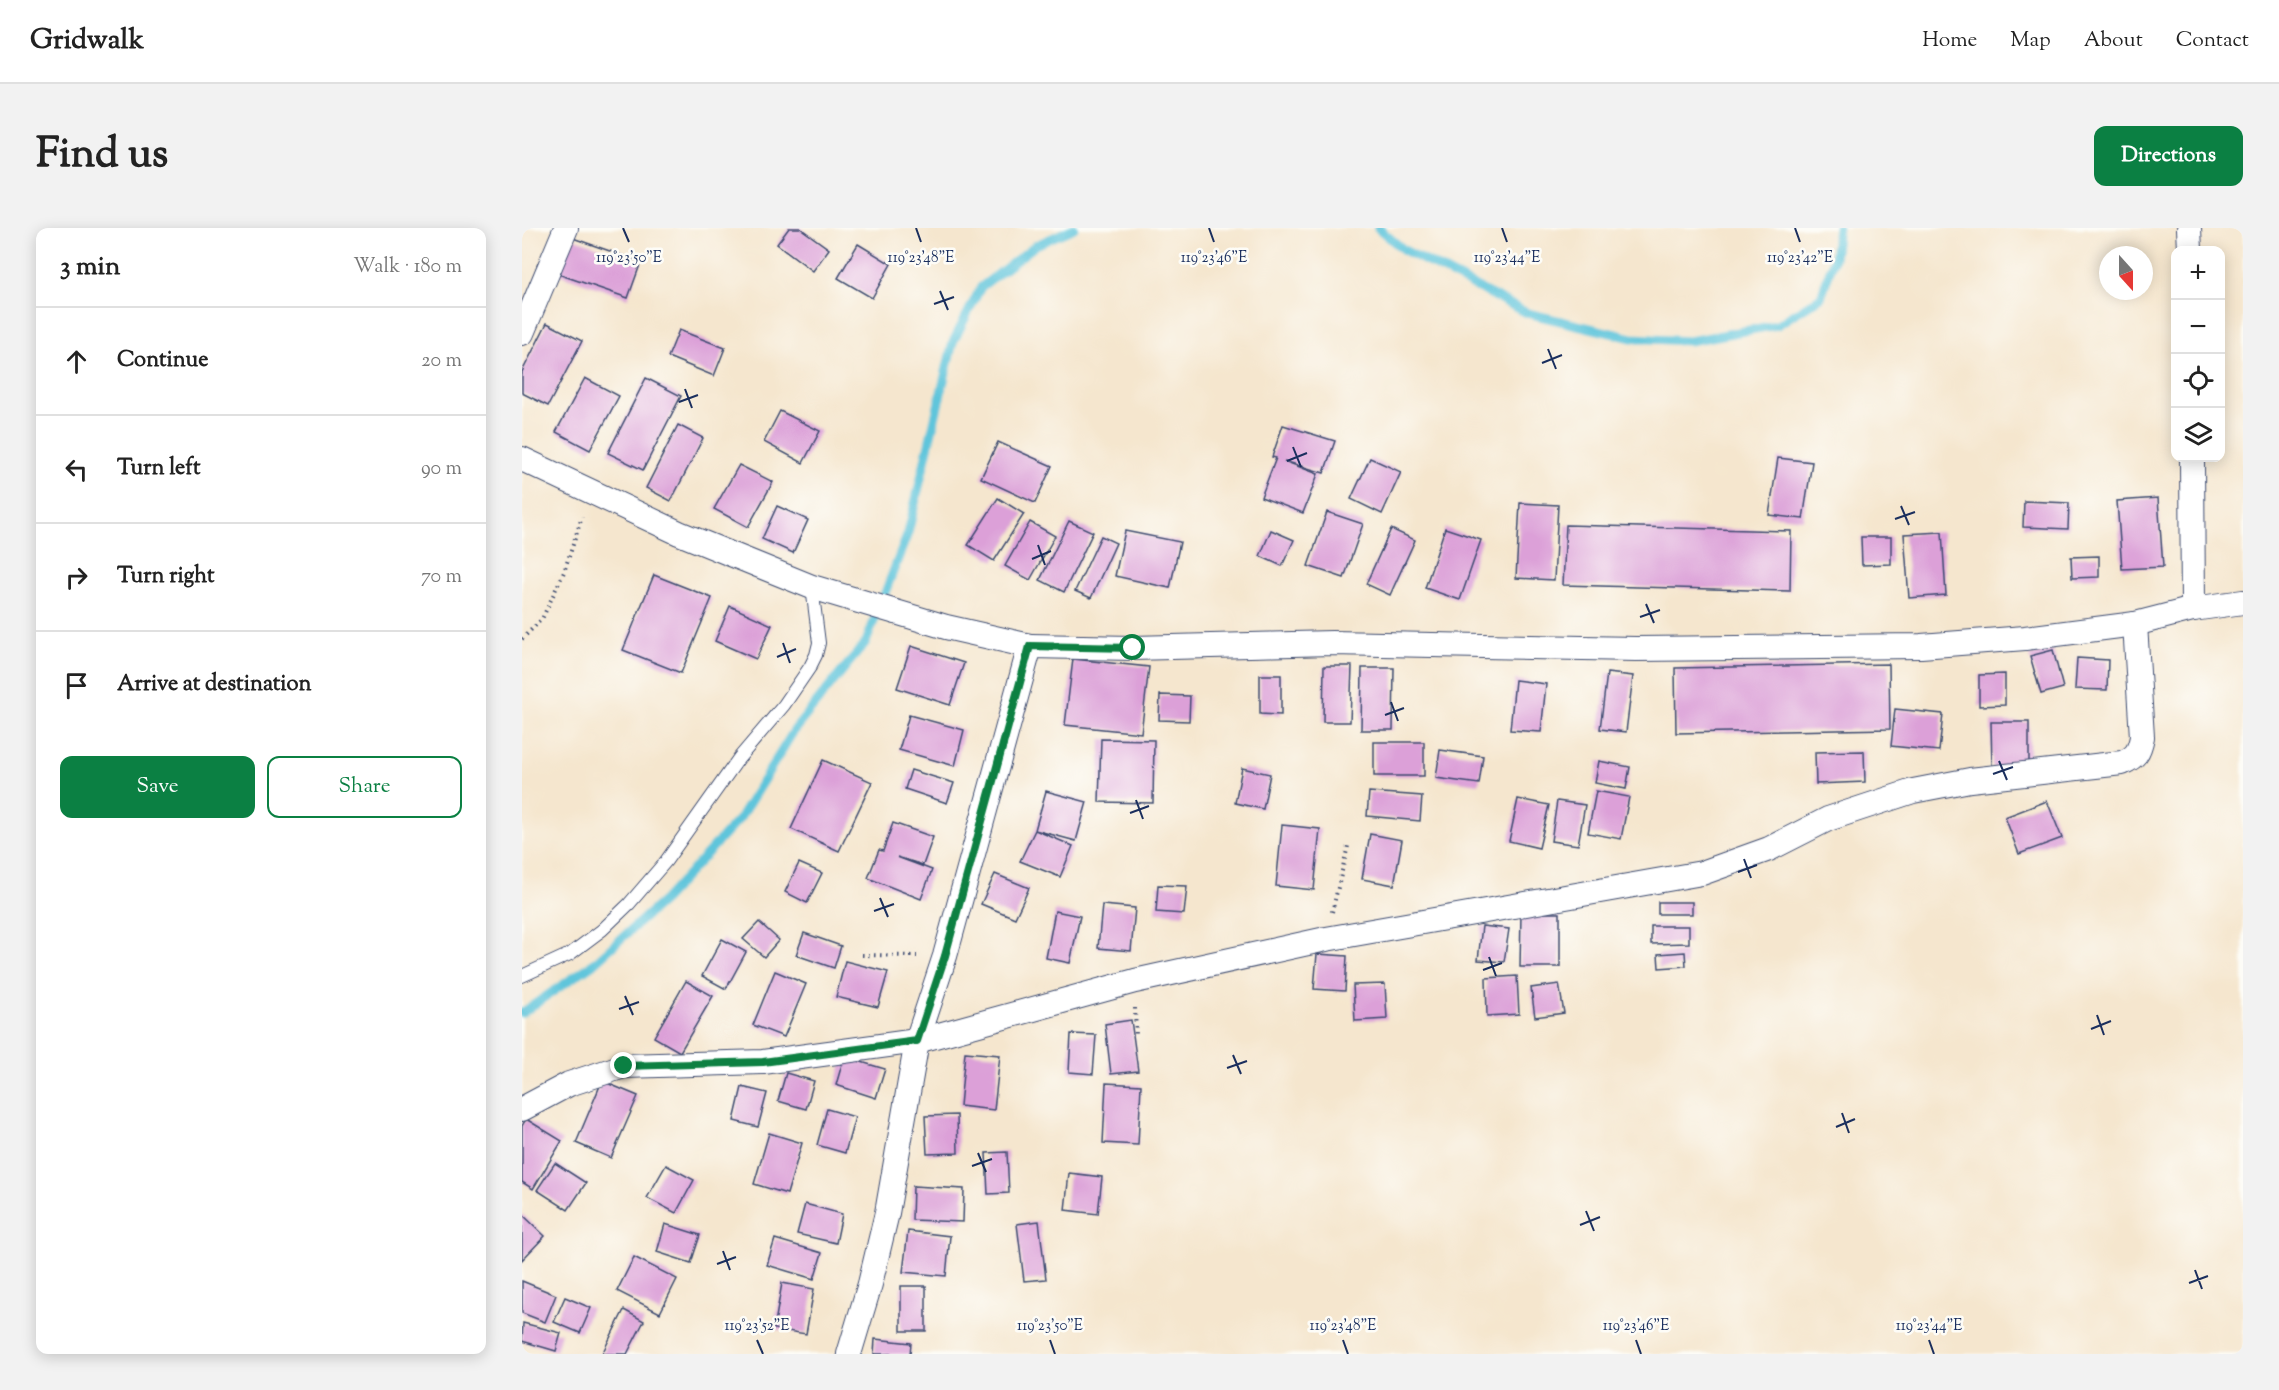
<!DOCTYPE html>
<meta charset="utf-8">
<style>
:root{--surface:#fff;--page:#f2f2f2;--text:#222;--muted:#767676;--line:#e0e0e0;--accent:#0b8043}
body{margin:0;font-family:"Sorts Mill Goudy",serif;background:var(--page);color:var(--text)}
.controls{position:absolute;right:18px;top:18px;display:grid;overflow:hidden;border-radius:12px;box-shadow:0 3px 15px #0003}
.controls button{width:54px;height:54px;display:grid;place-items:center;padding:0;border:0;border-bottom:2px solid var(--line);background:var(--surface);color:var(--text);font:30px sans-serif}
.compass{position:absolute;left:1577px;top:18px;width:54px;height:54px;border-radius:50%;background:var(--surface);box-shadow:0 3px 15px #0003;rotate:159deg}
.stop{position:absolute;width:18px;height:18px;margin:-14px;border:4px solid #0b8043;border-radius:50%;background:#fff}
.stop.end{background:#0b8043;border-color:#fff;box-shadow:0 2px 6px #0008}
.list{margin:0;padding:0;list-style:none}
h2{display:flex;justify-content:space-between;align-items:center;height:78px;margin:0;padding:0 24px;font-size:26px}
h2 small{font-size:20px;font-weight:400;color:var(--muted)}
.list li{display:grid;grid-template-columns:39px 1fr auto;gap:18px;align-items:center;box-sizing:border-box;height:108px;padding:0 24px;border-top:2px solid var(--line)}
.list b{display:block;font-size:22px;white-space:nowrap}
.list em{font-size:20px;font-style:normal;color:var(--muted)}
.actions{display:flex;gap:12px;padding:18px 24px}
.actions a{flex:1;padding:14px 0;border:2px solid var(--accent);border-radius:12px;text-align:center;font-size:21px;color:var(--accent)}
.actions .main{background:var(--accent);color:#fff}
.icon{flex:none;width:33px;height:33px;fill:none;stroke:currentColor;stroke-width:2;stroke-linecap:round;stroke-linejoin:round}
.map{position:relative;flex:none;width:1721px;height:1126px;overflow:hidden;border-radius:12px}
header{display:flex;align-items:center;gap:36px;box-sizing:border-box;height:84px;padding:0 30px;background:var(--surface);border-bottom:2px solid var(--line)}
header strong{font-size:28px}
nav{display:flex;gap:33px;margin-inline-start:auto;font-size:21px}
.intro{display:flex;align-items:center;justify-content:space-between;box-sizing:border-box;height:144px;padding:0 36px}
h1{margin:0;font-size:42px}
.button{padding:15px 27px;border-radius:12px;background:var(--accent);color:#fff;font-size:21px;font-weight:700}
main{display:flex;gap:36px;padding:0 36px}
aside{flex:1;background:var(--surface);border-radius:12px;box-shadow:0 3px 15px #0003}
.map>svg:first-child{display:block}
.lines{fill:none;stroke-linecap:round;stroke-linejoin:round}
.stream{stroke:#5ec5db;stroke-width:9}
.building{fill:#dca0d8}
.service-casing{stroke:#3c4a6f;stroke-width:14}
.minor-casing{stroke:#3c4a6f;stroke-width:26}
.path{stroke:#3c4a6f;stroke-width:4;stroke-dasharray:1.5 4.5;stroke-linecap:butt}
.service{stroke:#fff;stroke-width:12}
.minor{stroke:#fff;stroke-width:24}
.route{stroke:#0b8043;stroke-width:8}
.ticks{fill:none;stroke:#1b2f5e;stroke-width:2}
.ticks-label{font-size:15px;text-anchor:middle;fill:#1b2f5e;stroke:#fdfcf7;stroke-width:5;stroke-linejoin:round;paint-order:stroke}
</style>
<header>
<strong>Gridwalk</strong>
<nav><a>Home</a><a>Map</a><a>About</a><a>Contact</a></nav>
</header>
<div class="intro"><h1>Find us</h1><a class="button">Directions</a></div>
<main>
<aside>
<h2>3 min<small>Walk · 180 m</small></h2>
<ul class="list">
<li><svg class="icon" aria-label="ahead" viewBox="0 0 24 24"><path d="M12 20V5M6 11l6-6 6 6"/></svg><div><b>Continue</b></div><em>20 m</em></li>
<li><svg class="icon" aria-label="left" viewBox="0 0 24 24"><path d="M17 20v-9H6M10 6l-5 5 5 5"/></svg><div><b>Turn left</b></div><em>90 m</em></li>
<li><svg class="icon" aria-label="right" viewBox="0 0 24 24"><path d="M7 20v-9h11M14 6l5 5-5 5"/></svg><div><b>Turn right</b></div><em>70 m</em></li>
<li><svg class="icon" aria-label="arrive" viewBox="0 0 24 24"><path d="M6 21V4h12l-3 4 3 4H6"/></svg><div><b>Arrive at destination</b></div></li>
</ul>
<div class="actions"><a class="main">Save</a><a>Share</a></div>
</aside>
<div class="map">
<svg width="1721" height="1126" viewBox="0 0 1721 1126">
<rect width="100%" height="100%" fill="#fdfcf7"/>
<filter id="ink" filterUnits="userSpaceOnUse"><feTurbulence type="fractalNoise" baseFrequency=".0167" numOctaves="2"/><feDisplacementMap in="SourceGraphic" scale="12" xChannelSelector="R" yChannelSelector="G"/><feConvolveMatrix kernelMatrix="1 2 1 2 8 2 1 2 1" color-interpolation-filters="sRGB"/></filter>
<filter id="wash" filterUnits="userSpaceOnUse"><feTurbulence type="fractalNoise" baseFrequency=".008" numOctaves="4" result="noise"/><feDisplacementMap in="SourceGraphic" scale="24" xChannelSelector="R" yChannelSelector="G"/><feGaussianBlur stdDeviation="1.35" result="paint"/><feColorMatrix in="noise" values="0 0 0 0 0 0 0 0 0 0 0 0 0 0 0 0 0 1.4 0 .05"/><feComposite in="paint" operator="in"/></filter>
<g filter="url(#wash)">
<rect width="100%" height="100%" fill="#f5e6ce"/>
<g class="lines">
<!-- stream -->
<g class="stream">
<polyline points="856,0 882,22 1005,85 1110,110 1167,113 1255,97 1299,69 1312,30 1316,0"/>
<polyline points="0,785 71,736 142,672 218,590 273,501 344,414 386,305 431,114 459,59 514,17 552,0"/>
</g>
</g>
<g id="blocks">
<!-- building -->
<g class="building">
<polygon points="267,0 278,0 307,21 291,43 255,16"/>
<polygon points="48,9 119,34 106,70 36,46"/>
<polygon points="336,16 369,36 350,70 316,50"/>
<polygon points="25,95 60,113 26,178 0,165 0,144"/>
<polygon points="157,102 203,120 192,148 146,129"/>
<polygon points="63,150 97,168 68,222 34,204"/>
<polygon points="124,150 159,168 121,242 86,225"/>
<polygon points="258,183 298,203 281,235 242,214"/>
<polygon points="156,197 181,210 149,273 124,260"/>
<polygon points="761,197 813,213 802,245 762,233 796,246 781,285 739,269 754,230 750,229"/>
<polygon points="476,214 530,238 513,275 459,250"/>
<polygon points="848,230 879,244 860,286 829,271"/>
<polygon points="1256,230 1290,234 1281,291 1247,287"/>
<polygon points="217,237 251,254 226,299 192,281"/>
<polygon points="476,270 502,286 472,333 446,317"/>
<polygon points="1636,270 1641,339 1600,341 1595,273"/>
<polygon points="1502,273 1547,275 1546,301 1501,299"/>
<polygon points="998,275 1036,277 1032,352 994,350"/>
<polygon points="255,278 286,292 271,325 240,311"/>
<polygon points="805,284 841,296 822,350 786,338"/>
<polygon points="547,293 571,304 542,364 518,352"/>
<polygon points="508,294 533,308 508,352 483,338"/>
<polygon points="1044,297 1269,303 1268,363 1041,357"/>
<polygon points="923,300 959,312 938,372 903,360"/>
<polygon points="869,301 893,312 868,367 844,356"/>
<polygon points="749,302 772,312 760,338 738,328"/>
<polygon points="603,303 658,314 648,360 593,348"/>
<polygon points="1420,304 1424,367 1387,370 1382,306"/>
<polygon points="579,308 594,315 569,370 553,363"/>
<polygon points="1339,309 1369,309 1369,336 1340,337"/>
<polygon points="1577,328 1577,349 1550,350 1549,329"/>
<polygon points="132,347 190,370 159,445 101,422"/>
<polygon points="208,378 250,397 234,431 193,413"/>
<polygon points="389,418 442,435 428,477 375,460"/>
<polygon points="1531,422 1541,460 1519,466 1508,428"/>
<polygon points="1555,430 1586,432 1585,462 1553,461"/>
<polygon points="551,431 627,439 619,505 543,497"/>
<polygon points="1367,436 1368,501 1154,505 1153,440"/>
<polygon points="802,438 830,438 828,494 801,494"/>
<polygon points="840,440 872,440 871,502 839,502"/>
<polygon points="1085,445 1111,448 1104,504 1078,501"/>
<polygon points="1483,446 1483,477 1457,478 1457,447"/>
<polygon points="738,447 759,447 759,487 738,486"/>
<polygon points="993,452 1024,456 1019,504 988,502"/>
<polygon points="638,467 668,468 667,493 637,492"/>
<polygon points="1373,481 1421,486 1417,523 1369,518"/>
<polygon points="387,487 442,502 433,538 377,522"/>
<polygon points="1469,494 1507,494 1507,540 1470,540"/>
<polygon points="579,511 632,512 631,575 577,574"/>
<rect x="852" y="514" width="50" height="34"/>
<polygon points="918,522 961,528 957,556 914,550"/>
<polygon points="1342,523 1343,554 1294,556 1293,524"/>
<polygon points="301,532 350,554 317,623 269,601"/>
<polygon points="1077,533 1108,539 1104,561 1073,555"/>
<polygon points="720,540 748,546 741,581 713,575"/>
<polygon points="389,542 432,555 425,575 383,561"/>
<polygon points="524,563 565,574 554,613 513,602 551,618 538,649 498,633 513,602"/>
<polygon points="1074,563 1107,569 1099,611 1066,605"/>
<polygon points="847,564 900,568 898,593 845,588"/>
<polygon points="996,571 1027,577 1017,620 987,613"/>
<polygon points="1035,573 1063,577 1056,617 1029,613"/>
<polygon points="1525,573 1540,610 1497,626 1483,589"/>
<polygon points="371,595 411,609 401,637 375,629 410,642 399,671 346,650 357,622 361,623"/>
<polygon points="760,597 798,601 792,662 754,658"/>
<polygon points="848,606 880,612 872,657 840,651"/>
<polygon points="277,635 300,645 285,675 263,664"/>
<polygon points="473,646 507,660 493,690 459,676"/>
<polygon points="636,657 665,658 662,686 634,684"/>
<rect x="1136" y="674" width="34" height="12"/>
<polygon points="580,677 613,680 609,723 576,720"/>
<polygon points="533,683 558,688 548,735 524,730"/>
<polygon points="999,685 1038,685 1038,739 998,739"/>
<polygon points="237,694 257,712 242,729 221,711"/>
<polygon points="960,698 987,701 982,734 956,732"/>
<polygon points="1129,698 1167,698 1167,715 1129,716"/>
<polygon points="282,705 319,718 312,740 274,727"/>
<polygon points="200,711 224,724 204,761 180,748"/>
<polygon points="1163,724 1164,738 1137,740 1136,726"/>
<polygon points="795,726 825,728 823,763 792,761"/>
<polygon points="323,733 366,744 356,779 314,769"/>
<polygon points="253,743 284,756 262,809 231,797"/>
<polygon points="995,748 997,786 965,788 964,750"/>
<polygon points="164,753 191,768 158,824 132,809"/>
<polygon points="863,756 865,791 833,793 831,757"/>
<polygon points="1037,756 1042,785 1013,789 1009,760"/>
<polygon points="609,792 616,843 589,846 583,796"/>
<polygon points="549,806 574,807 571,846 547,844"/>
<polygon points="443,824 478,827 472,882 438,878"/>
<polygon points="322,829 363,841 354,870 314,857"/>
<polygon points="264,845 292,853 284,881 256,873"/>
<polygon points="80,853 116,868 89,930 54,915"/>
<polygon points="584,855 619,857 616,917 581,915"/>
<polygon points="220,859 245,865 236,899 212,893"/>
<polygon points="305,881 333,889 323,925 295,917"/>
<polygon points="435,887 436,925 405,926 403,888"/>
<polygon points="4,891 40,913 11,961 0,954 0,898"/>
<polygon points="247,905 280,915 265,966 232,956"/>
<polygon points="485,924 487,965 466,966 464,925"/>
<polygon points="33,935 64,955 46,982 15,962"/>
<polygon points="144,937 172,952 154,985 125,970"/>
<polygon points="547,945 580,949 576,986 543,982"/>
<polygon points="391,958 442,961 441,994 390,992"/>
<polygon points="283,976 320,986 314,1015 275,1006"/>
<polygon points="0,986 23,1008 0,1032"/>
<polygon points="517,993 524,1051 502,1053 495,996"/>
<polygon points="143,996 178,1007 169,1035 135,1024"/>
<polygon points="386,1003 428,1008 424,1048 381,1044"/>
<polygon points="253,1011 300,1025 292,1051 245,1037"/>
<polygon points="112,1029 155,1051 138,1085 95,1063"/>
<polygon points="0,1053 34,1067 23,1094 0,1085"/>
<polygon points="260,1055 292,1061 284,1106 252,1101"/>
<rect x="379" y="1058" width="25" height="45"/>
<polygon points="43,1069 69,1080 58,1105 32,1094"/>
<polygon points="102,1082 122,1093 105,1126 80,1126"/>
<polygon points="1,1095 39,1105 34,1123 0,1113"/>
<polygon points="353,1111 389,1115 388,1126 352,1126"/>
</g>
</g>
</g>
<g filter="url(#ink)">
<use href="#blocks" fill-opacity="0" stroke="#3c4a6f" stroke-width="1.5"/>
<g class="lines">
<defs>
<polyline id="service" points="0,748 48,726 80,702 107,676 144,633 217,530 262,477 288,439 294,427 297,415 290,359"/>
<g id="minor">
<polyline points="1667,0 1668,22"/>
<polyline points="0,105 44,0"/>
<polyline points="1670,230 1671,381"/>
<polyline points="0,231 157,305 290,359 424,399 508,418"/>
<path d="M 0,881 L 47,856 L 102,838 L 241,834 L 395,813 L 613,753 L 804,711 L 1180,645 L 1247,621 L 1306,591 L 1391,563 L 1448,552 L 1600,535 C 1614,529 1617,524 1620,509 L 1613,396"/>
<polyline points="327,1126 348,1056 365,985 395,813 423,728 508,418 611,420 810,415 1114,421 1399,418 1503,410 1613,396 1671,381 1721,374"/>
</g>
</defs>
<!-- service casing -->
<use href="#service" class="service-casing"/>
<!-- minor casing -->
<use href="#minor" class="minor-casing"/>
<!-- path -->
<g class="path">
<polyline points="0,411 20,391 42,344 60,289"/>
<polyline points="810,684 826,618"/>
<polyline points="340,727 395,728"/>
<polyline points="613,780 614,808"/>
</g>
<!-- service -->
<use href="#service" class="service"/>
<!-- minor -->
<use href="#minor" class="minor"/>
</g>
</g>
<g class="lines" filter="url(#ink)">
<!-- route -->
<polyline class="route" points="102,838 241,834 395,813 423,728 508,418 611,420"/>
</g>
<!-- ticks -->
<path class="ticks" d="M 101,0 L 107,14M 394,0 L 399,14M 687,0 L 692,14M 980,0 L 985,14M 1273,0 L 1278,14M 418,63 L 426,82M 412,76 L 432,69M 1026,121 L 1034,141M 1020,135 L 1040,127M 163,161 L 170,180M 157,174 L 176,167M 771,219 L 779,239M 765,233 L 785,225M 1379,278 L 1387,297M 1373,291 L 1393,284M 516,317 L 523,337M 510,331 L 529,323M 1124,376 L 1132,395M 1118,389 L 1138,382M 261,415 L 268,435M 255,429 L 274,421M 869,474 L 876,493M 863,487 L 882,480M 1477,533 L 1485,552M 1471,546 L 1491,539M 614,572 L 621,591M 608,585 L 627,578M 1222,631 L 1229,650M 1216,644 L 1235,637M 358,670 L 366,689M 352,683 L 372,676M 967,729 L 974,748M 961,742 L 980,735M 103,768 L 111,787M 97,781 L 117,774M 1575,787 L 1582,807M 1569,801 L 1589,793M 711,827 L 719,846M 705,840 L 725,833M 1320,885 L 1327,905M 1314,899 L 1333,891M 456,925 L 464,944M 450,938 L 470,931M 1064,983 L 1072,1003M 1058,997 L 1078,989M 201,1023 L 208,1042M 195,1036 L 214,1029M 1673,1042 L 1680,1061M 1667,1055 L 1686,1048M 235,1112 L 241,1126M 528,1112 L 533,1126M 821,1112 L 826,1126M 1114,1112 L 1119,1126M 1407,1112 L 1412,1126"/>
<g class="ticks-label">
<text x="107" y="34">119°23'50"E</text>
<text x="399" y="34">119°23'48"E</text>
<text x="692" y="34">119°23'46"E</text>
<text x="985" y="34">119°23'44"E</text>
<text x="1278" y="34">119°23'42"E</text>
<text x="235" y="1102">119°23'52"E</text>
<text x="528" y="1102">119°23'50"E</text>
<text x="821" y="1102">119°23'48"E</text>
<text x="1114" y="1102">119°23'46"E</text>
<text x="1407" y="1102">119°23'44"E</text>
</g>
</svg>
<div class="controls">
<button>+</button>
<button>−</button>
<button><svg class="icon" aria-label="locate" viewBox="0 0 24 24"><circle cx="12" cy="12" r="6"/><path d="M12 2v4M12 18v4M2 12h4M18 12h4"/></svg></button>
<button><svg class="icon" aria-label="layers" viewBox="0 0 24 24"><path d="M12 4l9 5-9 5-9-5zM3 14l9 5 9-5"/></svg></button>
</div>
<svg class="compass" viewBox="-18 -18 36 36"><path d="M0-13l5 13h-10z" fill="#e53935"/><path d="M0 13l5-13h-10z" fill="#767676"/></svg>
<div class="stop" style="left:611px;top:420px"></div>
<div class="stop end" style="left:102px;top:838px"></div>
</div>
</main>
